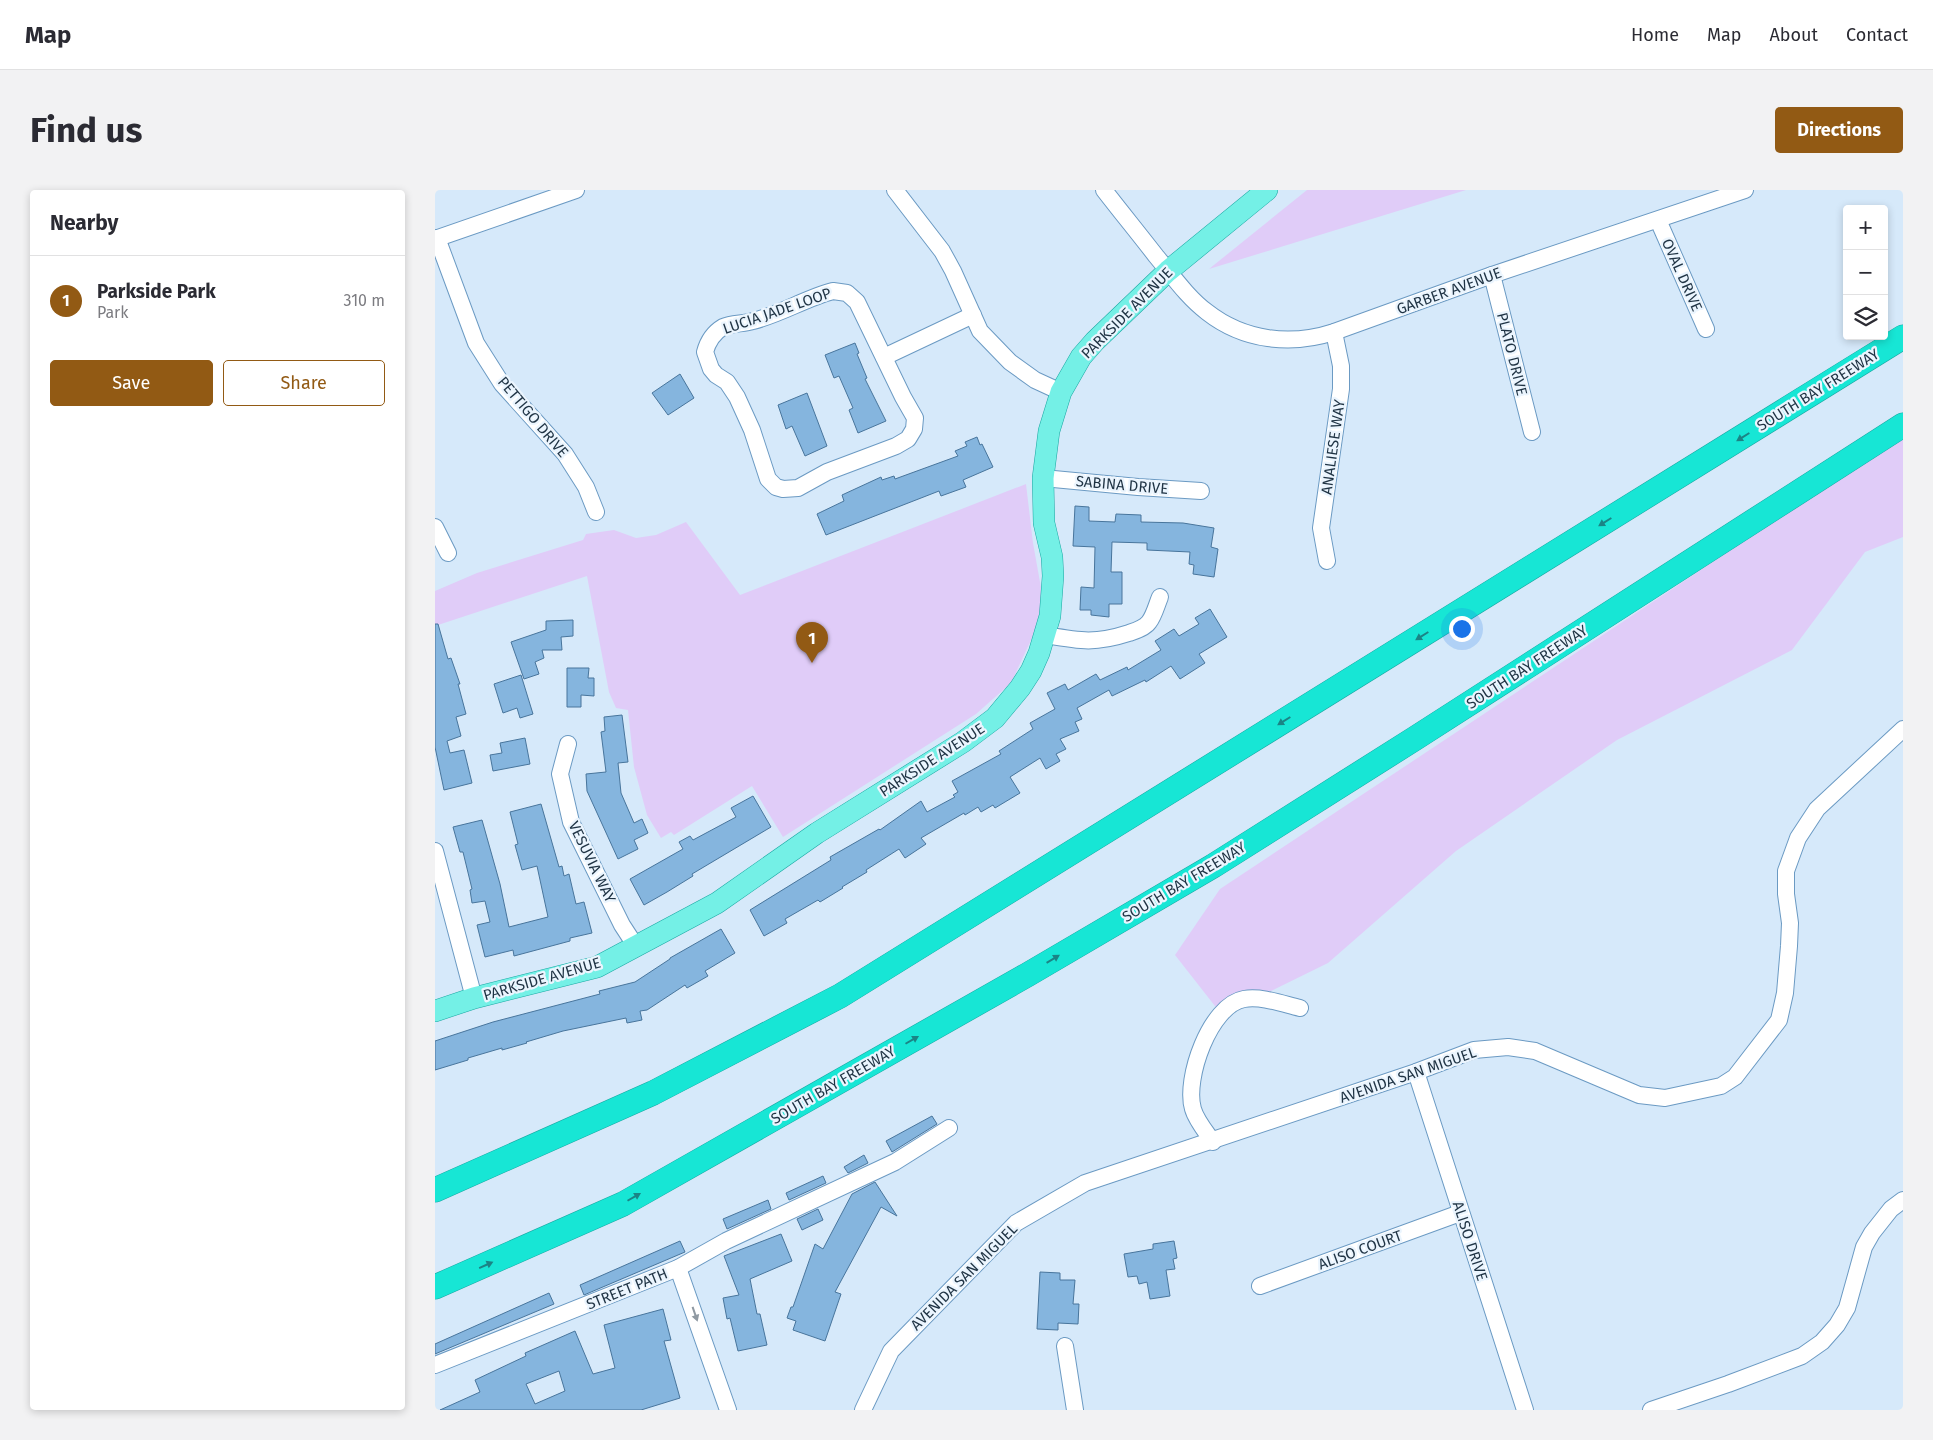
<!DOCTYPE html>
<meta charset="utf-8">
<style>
:root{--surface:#fff;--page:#f2f2f3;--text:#2b2b33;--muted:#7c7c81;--line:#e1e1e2;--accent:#925a14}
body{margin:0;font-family:"Fira Sans",sans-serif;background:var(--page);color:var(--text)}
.controls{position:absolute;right:15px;top:15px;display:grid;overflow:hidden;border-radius:5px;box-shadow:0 2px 8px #0003}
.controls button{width:45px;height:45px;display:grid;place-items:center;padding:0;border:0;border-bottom:1px solid var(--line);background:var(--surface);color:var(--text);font:25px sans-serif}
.you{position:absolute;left:1026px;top:438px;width:18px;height:18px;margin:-12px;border:4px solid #fff;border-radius:50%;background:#1a73e8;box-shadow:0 0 0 8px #1a73e833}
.badge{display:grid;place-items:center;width:32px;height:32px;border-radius:50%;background:var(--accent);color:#fff;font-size:16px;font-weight:700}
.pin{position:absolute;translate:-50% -41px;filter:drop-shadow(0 1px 2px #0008)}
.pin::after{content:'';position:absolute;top:26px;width:18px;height:15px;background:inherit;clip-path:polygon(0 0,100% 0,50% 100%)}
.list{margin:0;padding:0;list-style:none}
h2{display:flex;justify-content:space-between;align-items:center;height:65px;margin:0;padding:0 20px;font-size:21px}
h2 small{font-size:16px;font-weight:400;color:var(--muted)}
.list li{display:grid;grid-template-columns:32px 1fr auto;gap:15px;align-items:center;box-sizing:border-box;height:90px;padding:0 20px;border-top:1px solid var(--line)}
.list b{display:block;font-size:19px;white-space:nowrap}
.list p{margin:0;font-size:16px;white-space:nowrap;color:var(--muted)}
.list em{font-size:16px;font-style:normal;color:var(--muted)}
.actions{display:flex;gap:10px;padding:15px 20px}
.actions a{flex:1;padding:11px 0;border:1px solid var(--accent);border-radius:5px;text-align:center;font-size:18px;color:var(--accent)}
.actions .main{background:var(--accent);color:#fff}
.icon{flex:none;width:28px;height:28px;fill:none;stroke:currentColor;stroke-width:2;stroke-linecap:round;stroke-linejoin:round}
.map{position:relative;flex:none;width:1468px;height:1220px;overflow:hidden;border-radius:5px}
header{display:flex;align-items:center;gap:30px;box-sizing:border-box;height:70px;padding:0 25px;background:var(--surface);border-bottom:1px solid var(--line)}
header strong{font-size:24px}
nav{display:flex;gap:28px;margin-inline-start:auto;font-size:18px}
.intro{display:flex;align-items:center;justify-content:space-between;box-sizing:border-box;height:120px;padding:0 30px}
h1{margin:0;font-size:35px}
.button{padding:12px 22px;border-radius:5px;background:var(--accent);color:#fff;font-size:18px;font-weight:700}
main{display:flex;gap:30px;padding:0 30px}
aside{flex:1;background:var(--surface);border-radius:5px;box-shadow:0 2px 8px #0003}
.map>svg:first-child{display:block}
.green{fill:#e0ccf8}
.building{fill:#85b5de;stroke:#48759c;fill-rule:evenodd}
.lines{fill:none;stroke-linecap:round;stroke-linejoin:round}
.minor-casing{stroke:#6b9ac3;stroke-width:18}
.major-casing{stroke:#1aa7a2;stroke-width:22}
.highway-casing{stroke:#1aa7a2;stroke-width:25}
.minor{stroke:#fff;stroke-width:16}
.major{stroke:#74f0e6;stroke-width:21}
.highway{stroke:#17e6d5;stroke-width:24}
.oneway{fill:#1b8485}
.oneway2{fill:#8f99a2}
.labels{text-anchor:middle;stroke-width:4.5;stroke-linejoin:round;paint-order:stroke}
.street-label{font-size:15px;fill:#1f3344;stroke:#ebf5fe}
</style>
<header>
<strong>Map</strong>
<nav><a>Home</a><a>Map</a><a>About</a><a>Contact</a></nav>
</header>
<div class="intro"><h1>Find us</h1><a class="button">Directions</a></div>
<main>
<aside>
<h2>Nearby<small></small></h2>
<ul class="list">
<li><span class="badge">1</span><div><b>Parkside Park</b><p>Park</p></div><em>310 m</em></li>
</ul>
<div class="actions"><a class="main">Save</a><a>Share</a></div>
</aside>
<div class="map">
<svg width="1468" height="1220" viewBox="0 0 1468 1220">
<rect width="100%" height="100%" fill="#d6e9fa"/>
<!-- green -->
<g class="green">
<polygon points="872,0 1031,0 774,79"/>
<polygon points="1468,246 1468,347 1430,362 1357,460 1182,550 1021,661 893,773 787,825 740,765 785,699"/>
<polygon points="591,294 598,353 610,420 576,493 541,524 348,647 317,596 239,645 236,642 226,648 212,625 199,577 193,520 181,518 174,502 152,386 0,436 0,401 42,383 148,350 151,344 179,340 201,348 221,345 251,332 305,405"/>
</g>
<!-- building -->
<g class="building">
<polygon points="420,153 424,163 422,164 432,188 430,189 451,231 423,243 414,220 418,218 404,186 399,188 390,165"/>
<polygon points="245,184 259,208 233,225 217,203"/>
<polygon points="372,203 392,256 370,266 357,236 351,239 343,215"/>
<polygon points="542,247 545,255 547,254 558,277 528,290 531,297 506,306 504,301 391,345 382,324 409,311 407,305 446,287 447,290 459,286 460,289 523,266 520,261 532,256 530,252"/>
<polygon points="640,316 654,317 654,331 680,332 681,324 706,325 706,332 748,333 779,338 776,357 783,359 779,387 758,384 759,375 754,374 755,362 712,360 712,353 677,352 676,382 687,382 687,414 674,414 674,427 656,425 656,420 645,420 646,397 659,398 660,357 638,356"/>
<polygon points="775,419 792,447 764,464 770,473 745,489 736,476 711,492 710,490 677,506 674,500 642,518 647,529 640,532 644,541 625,549 631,559 621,564 625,571 611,579 605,568 575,587 585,603 560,618 558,615 546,622 543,617 530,625 529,623 486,648 491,654 470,668 464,659 431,680 432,682 407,697 408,698 385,712 383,710 350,729 352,733 329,746 315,720 396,670 395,667 444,639 445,640 486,611 492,622 520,607 518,605 523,602 517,591 566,564 564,561 598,539 595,533 620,519 612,503 630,494 633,500 661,484 665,490 692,477 693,480 726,460 720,451 739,439 744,446 764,434 760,428"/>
<polygon points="138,430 138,446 126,447 127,460 107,460 109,468 100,472 104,484 89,489 76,452 111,440 111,431"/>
<polygon points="0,434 3,434 13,469 16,468 25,494 23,494 31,524 21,527 26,546 12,551 15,563 29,560 37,593 9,600 0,557"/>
<polygon points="132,478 154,478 153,488 159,488 159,506 146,505 146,517 132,517"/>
<polygon points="86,485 98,524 85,528 82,518 68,523 59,494"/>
<polygon points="187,525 193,572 183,573 186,603 199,633 207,629 213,643 199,650 203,659 183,669 152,601 151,584 171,582 166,542 170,541 169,527"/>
<polygon points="90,548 95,574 58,581 55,565 67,563 65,553"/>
<polygon points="318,606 336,637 257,684 258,686 232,702 209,715 195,689 248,659 244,652 255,646 258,650 301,627 296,618"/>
<polygon points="106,614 124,677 127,676 129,686 134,684 141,714 149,712 157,743 135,748 135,751 79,766 78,760 50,767 42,735 55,732 50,711 37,713 35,700 37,699 28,662 25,662 18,637 47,630 65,694 74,737 113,727 102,676 87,680 80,655 83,654 75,622"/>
<polygon points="286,739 300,763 270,781 273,786 252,798 250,795 212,820 205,821 207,830 192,833 191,828 128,841 91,852 92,853 67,860 67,858 33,868 33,870 0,880 0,851 58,832 165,804 164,801 200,792 235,769 235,768"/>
<polygon points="497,926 502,934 457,962 451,951"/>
<polygon points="429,965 433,973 413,983 409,977"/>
<polygon points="388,986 391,993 354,1010 351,1003"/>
<polygon points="440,992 462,1026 446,1017 400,1102 406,1104 390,1151 358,1140 361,1131 352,1128 356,1117 358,1117 380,1054 388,1059 417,1004"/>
<polygon points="333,1010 336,1019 292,1039 288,1029"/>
<polygon points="383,1019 388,1030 367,1040 362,1029"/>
<polygon points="346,1044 357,1071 315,1089 322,1124 325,1124 332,1155 303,1161 295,1128 292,1129 288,1108 304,1105 289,1066"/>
<polygon points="245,1051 250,1062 149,1105 145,1095"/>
<polygon points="739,1051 742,1068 738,1069 740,1079 731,1080 735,1106 715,1109 712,1092 704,1094 702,1086 693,1087 689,1064 718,1059 718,1054"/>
<polygon points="605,1082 625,1083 625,1090 640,1090 638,1114 644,1114 643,1134 623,1133 623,1140 602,1139"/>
<polygon points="114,1103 119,1114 0,1164 0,1154"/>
<path d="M 228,1119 L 236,1150 L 229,1151 L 245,1208 L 206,1220 L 5,1220 L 45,1202 L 40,1190 L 91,1166 L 90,1163 L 140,1141 L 158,1184 L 180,1178 L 169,1135 ZM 124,1181 L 130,1201 L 100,1214 L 91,1194 Z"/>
</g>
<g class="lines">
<defs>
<g id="minor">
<polyline points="460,0 507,61 518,81 545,141 575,172 600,190 626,202"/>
<path d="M 669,0 C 686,22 704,44 721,66 C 737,85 752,107 772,122 C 809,151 856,156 899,142 L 1057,85 L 1310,0"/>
<polyline points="1223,30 1271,139"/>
<polyline points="2,48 41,153 67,194 130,264 151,297 161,322"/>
<polyline points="0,49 141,0"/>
<polyline points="1057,85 1097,242"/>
<path d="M 398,101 L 412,103 L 422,112 L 468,207 L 480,228 L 479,239 L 473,249 L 461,256 L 392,282 L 363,298 L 348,299 L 341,297 L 333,289 L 317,240 L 302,207 L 292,192 L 281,185 L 276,179 L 270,162 C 273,151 278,143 288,137 C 297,133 309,134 318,131 C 346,124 371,108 398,101 Z"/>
<polyline points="449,167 538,125"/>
<polyline points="608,288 703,297 766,301"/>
<polyline points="0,337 13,363"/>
<polyline points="892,371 886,338 906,199 906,176 899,142"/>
<path d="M 611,445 C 645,451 660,454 694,443 C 700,441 710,438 714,432 C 719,426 722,414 725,407"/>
<polyline points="133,554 125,584 136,632 187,735 200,755"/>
<polyline points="0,661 39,808"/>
<polyline points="981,882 1090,1220"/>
<path d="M 778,952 C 771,942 761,930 758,919 C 749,889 775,815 809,809 C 827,806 848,814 865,818"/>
<polyline points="243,1078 293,1220"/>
<polyline points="825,1096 1025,1023"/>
<polyline points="630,1156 640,1220"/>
<polyline points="0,1175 243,1078 291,1051 460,972 514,938"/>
<polyline points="428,1220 456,1161 581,1033 650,993 981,882 1039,860 1073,857 1100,861 1204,905 1230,908 1286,896 1300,887 1344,830 1350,803 1354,756 1355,733 1351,704 1351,681 1363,648 1382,619 1468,539"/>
<polyline points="1216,1220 1293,1194 1367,1166 1387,1152 1402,1135 1412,1118 1429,1057 1437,1043 1456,1019 1468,1010"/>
</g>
<polyline id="major" points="0,821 39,808 162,777 282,713 382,643 528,552 560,528 585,498 596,481 604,463 615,426 618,386 617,367 609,333 608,288 614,241 626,202 646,167 660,151 733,81 832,0"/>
<g id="highway">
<polyline points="0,1000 218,903 405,806 1468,147"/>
<polyline points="0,1097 188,1014 592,785 778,676 979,549 1468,235"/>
</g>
</defs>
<!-- minor casing -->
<use href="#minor" class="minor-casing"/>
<!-- major casing -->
<use href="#major" class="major-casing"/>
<!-- highway casing -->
<use href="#highway" class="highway-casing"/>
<!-- minor -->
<use href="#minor" class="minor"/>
<!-- major -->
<use href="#major" class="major"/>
<!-- highway -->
<use href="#highway" class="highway"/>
</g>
<!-- one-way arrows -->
<defs><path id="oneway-solid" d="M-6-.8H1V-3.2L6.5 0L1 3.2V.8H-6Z" transform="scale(1.25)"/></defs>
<g class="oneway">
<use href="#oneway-solid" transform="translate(1308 247) rotate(148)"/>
<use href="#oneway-solid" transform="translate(1170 332) rotate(148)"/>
<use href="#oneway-solid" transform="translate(987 446) rotate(148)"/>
<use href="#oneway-solid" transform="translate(849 531) rotate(148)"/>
<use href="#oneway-solid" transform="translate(618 769) rotate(-31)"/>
<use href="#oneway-solid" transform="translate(477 850) rotate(-30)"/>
<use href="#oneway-solid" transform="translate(199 1007) rotate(-30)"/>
<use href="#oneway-solid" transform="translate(51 1075) rotate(-24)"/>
</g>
<use class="oneway2" href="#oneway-solid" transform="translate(260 1124) rotate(71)"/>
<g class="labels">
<!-- street labels -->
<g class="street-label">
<text transform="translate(1247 85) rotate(66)" y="5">OVAL DRIVE</text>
<text transform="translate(1014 101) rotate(-20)" y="5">GARBER AVENUE</text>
<text transform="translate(342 121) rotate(-19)" y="5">LUCIA JADE LOOP</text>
<text transform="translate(692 123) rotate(-45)" y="5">PARKSIDE AVENUE</text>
<text transform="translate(1077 164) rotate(76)" y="5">PLATO DRIVE</text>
<text transform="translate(1383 200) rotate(-32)" y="5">SOUTH BAY FREEWAY</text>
<text transform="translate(98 227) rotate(50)" y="5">PETTIGO DRIVE</text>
<text transform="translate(898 257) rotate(-82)" y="5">ANALIESE WAY</text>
<text transform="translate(687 295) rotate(5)" y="5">SABINA DRIVE</text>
<text transform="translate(1092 477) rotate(-33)" y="5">SOUTH BAY FREEWAY</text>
<text transform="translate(497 570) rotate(-33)" y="5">PARKSIDE AVENUE</text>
<text transform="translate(157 672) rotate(64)" y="5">VESUVIA WAY</text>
<text transform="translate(749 692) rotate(-31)" y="5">SOUTH BAY FREEWAY</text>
<text transform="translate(107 789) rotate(-16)" y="5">PARKSIDE AVENUE</text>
<text transform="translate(973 885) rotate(-19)" y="5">AVENIDA SAN MIGUEL</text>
<text transform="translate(398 895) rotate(-30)" y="5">SOUTH BAY FREEWAY</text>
<text transform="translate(1035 1051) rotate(72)" y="5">ALISO DRIVE</text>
<text transform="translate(925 1060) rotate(-20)" y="5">ALISO COURT</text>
<text transform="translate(529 1087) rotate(-45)" y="5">AVENIDA SAN MIGUEL</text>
<text transform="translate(192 1099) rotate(-22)" y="5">STREET PATH</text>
</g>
</g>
</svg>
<div class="controls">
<button>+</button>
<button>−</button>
<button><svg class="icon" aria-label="layers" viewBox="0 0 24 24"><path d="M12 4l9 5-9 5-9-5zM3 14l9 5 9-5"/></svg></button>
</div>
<div class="you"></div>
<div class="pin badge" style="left:377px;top:473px">1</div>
</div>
</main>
